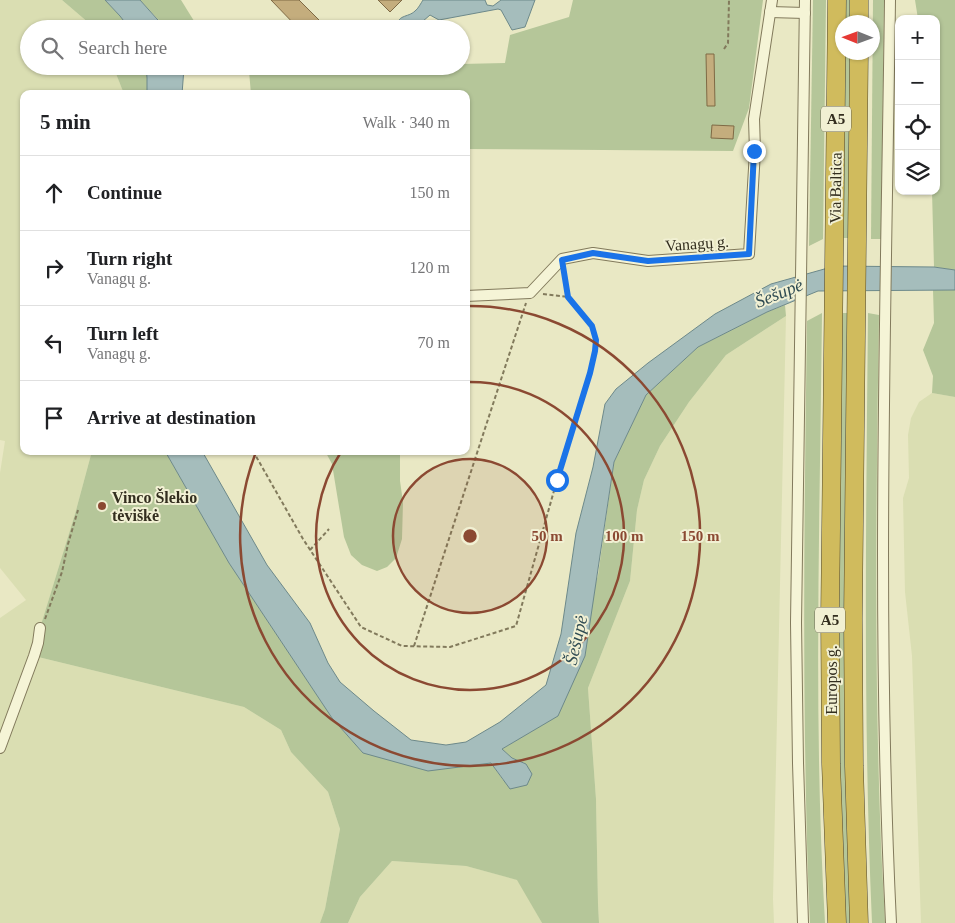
<!DOCTYPE html>
<meta charset="utf-8">
<style>
:root{--surface:#fff;--page:#f2f2f2;--text:#202124;--muted:#757577;--line:#e0e0e0}
body{margin:0;font-family:Georgia,serif;background:var(--page);color:var(--text)}
.controls{position:absolute;right:15px;top:15px;display:grid;overflow:hidden;border-radius:10px;box-shadow:0 1px 4px #0004}
.controls button{width:45px;height:45px;display:grid;place-items:center;padding:0;border:0;border-bottom:1px solid var(--line);background:var(--surface);color:var(--text);font:25px sans-serif}
.compass{position:absolute;left:835px;top:15px;width:45px;height:45px;border-radius:50%;background:var(--surface);box-shadow:0 1px 4px #0004;rotate:271deg}
.stop{position:absolute;width:15px;height:15px;margin:-11px;border:4px solid #1a73e8;border-radius:50%;background:#fff}
.stop.end{background:#1a73e8;border-color:#fff;box-shadow:0 1px 5px #0008}
.list{margin:0;padding:0;list-style:none}
h2{display:flex;justify-content:space-between;align-items:center;height:65px;margin:0;padding:0 20px;font-size:21px}
h2 small{font-size:16px;font-weight:400;color:var(--muted)}
.list li{display:grid;grid-template-columns:32px 1fr auto;gap:15px;align-items:center;box-sizing:border-box;height:75px;padding:0 20px;border-top:1px solid var(--line)}
.list b{display:block;font-size:19px;white-space:nowrap}
.list p{margin:0;font-size:16px;white-space:nowrap;color:var(--muted)}
.list em{font-size:16px;font-style:normal;color:var(--muted)}
.icon{flex:none;width:28px;height:28px;fill:none;stroke:currentColor;stroke-width:2;stroke-linecap:round;stroke-linejoin:round}
.map{position:relative;flex:none;width:955px;height:923px;overflow:hidden}
.search{position:absolute;background:var(--surface);box-shadow:0 1px 4px #0004;left:20px;top:20px;width:450px;height:55px;display:flex;align-items:center;gap:12px;box-sizing:border-box;padding:0 18px;border-radius:28px;color:var(--muted);font-size:19px}
.panel{position:absolute;background:var(--surface);box-shadow:0 1px 4px #0004;left:20px;top:90px;width:450px;height:365px;border-radius:10px}
.map>svg:first-child{display:block}
.farmland{fill:#dadeb2}
.green{fill:#b5c699}
.water{fill:#a5bdbc;stroke:#6d898a}
.building{fill:#c4ad7d;stroke:#7f6a45}
.lines{fill:none;stroke-linecap:round;stroke-linejoin:round}
.street-casing{stroke:#827a5c;stroke-width:12}
.highway-casing{stroke:#504730;stroke-width:19}
.path{stroke:#827a5c;stroke-width:2;stroke-dasharray:4 2.5;stroke-linecap:butt}
.street{stroke:#f5f4d6;stroke-width:10}
.highway{stroke:#d0bb5d;stroke-width:18}
.route{stroke:#1a73e8;stroke-width:6}
.ring{fill:none;stroke:#8b4932;stroke-width:2.5}
.poi-dot{fill:#8b4932;stroke:#f1f0d3;stroke-width:2}
.labels{text-anchor:middle;stroke-width:4;stroke-linejoin:round;paint-order:stroke}
.shield{fill:#f1f0d3;stroke:#6c6855;stroke-width:1}
.shield-label{font-size:15px;font-weight:bold;fill:#332e1f}
.street-label{font-size:16px;fill:#332e1f;stroke:#f1f0d3}
.poi-label{font-size:16px;font-weight:bold;fill:#332e1f;stroke:#f1f0d3;text-anchor:start}
.water-label{font-size:18px;font-style:italic;fill:#2f4b52;stroke:#f1f0d3}
.centre{fill:#8b4932;stroke:#f1f0d3;stroke-width:2.5}
.ring-label{font-size:15px;text-anchor:middle;font-weight:bold;fill:#8b4932;stroke:#f1f0d3;stroke-width:4;stroke-linejoin:round;paint-order:stroke}
</style>
<div class="map">
<svg width="955" height="923" viewBox="0 0 955 923">
<rect width="100%" height="100%" fill="#e9e8c4"/>
<!-- farmland -->
<g class="farmland">
<polygon points="0,0 62,0 90,24 93,29 29,29 29,66 113,66 124,94 24,94 24,451 92,451 75,514 40,628 34,656 244,707 281,730 291,752 328,792 340,829 325,909 320,923 0,923 0,618 26,600 0,568 0,473 5,441 0,440"/>
<polygon points="786,316 773,899 774,923 599,923 598,904 596,799 588,688 630,581 637,510 644,480 660,446 689,402 726,355"/>
<polygon points="932,393 955,397 955,923 921,923 912,656 905,592 903,498 909,478 908,435 911,418 919,402"/>
<polygon points="392,861 466,866 518,880 542,923 348,923 360,897"/>
</g>
<!-- green -->
<g class="green">
<polygon points="62,0 105,0 120,16 130,29 93,29 90,24"/>
<polygon points="140,0 181,0 199,29 167,29"/>
<polygon points="573,0 763,0 749,108 733,151 466,149 466,94 251,94 249,71 400,66 461,66 461,64 505,63 510,35 569,17"/>
<polygon points="813,0 826,0 823,239 809,246"/>
<rect x="845" y="0" width="7" height="22"/>
<polygon points="873,0 884,0 881,239 871,239"/>
<polygon points="915,0 955,0 955,270 934,267 932,191 936,191 936,19 918,19"/>
<polygon points="851,52 849,238 843,238 845,53"/>
<polygon points="113,66 146,66 147,78 147,94 124,94"/>
<polygon points="186,66 214,66 211,70 197,71 184,68"/>
<polygon points="933,290 955,290 955,397 932,393 933,376 923,350 934,323"/>
<polygon points="785,305 786,316 726,355 689,402 660,446 644,480 637,510 630,581 588,688 596,799 598,904 599,923 542,923 517,880 466,866 392,861 360,897 348,923 320,923 325,909 340,829 328,792 291,752 281,730 244,707 34,656 40,628 75,514 92,451 165,451 229,563 332,718 363,753 491,763 503,780 526,764 512,758 502,749 558,715 598,575 614,462 646,395 698,347 767,312"/>
<path d="M 822,313 C 820,516 813,720 825,923 L 810,923 C 807,862 806,802 805,741 C 803,601 805,461 807,321 Z"/>
<polygon points="841,313 848,313 852,923 845,923 839,753 839,667"/>
<path d="M 868,313 L 879,315 C 876,491 874,668 881,844 C 882,870 884,897 885,923 L 872,923 C 863,720 866,516 868,313 Z"/>
<polygon points="325,451 400,451 400,481 403,502 402,539 396,558 387,567 377,571 362,565 351,555 344,537 332,464"/>
</g>
<!-- water -->
<g class="water">
<polygon points="105,0 140,0 166,29 130,29 120,16"/>
<path d="M 423,0 L 485,0 L 487,5 L 493,6 L 501,0 L 535,0 L 525,27 L 512,30 L 501,10 L 498,9 L 439,20 L 430,15 L 415,28 L 399,29 L 398,28 C 396,14 408,18 415,11 C 418,9 421,3 423,0 Z"/>
<polygon points="146,66 186,66 184,68 182,94 147,94 147,78"/>
<polygon points="835,266 934,267 955,270 955,290 818,291 767,312 698,347 646,395 614,462 585,656 558,716 502,749 512,758 526,764 532,774 527,785 510,789 491,763 428,771 363,753 332,718 229,563 165,451 202,451 267,565 310,623 328,663 340,682 374,711 411,740 446,745 466,742 500,722 546,685 561,634 576,533 593,467 605,404 616,389 648,363 715,314 771,284"/>
</g>
<!-- building -->
<g class="building">
<polygon points="271,0 299,0 321,22 314,29 299,29"/>
<polygon points="378,0 402,0 390,12"/>
<polygon points="706,54 714,54 715,106 707,106"/>
<polygon points="712,125 734,126 733,139 711,138"/>
</g>
<g class="lines">
<defs>
<g id="street">
<path d="M 890,0 C 886,308 876,616 891,923"/>
<polyline points="770,12 805,13"/>
<polyline points="466,296 530,293 562,259 593,253 648,261 749,254 755,151 754,119 772,0"/>
<polyline points="0,748 34,656 38,643 40,628"/>
<polyline points="803,923 798,763 796,623 805,0"/>
</g>
<g id="highway">
<polyline points="859,22 859,0"/>
<polyline points="859,52 853,619 854,766 859,923"/>
<polyline points="837,923 831,764 830,617 837,0"/>
</g>
</defs>
<!-- street casing -->
<use href="#street" class="street-casing"/>
<!-- highway casing -->
<use href="#highway" class="highway-casing"/>
<!-- path -->
<g class="path">
<polyline points="724,49 728,43 729,0"/>
<polyline points="543,294 568,297"/>
<polyline points="253,451 303,539 361,627 402,646 450,647 516,626 557,480 590,373 595,351 596,340 592,325 568,297 564,270"/>
<polyline points="310,550 329,529"/>
<polyline points="45,619 62,572 68,544 78,510"/>
<polyline points="414,646 526,303"/>
</g>
<!-- street -->
<use href="#street" class="street"/>
<!-- highway -->
<use href="#highway" class="highway"/>
</g>
<g class="lines">
<!-- route -->
<polyline class="route" points="557,480 590,373 595,351 596,340 592,326 568,297 562,260 593,253 648,261 749,254 754,151"/>
</g>
<!-- distance rings -->
<circle cx="470" cy="536" r="77" fill="#8b4932" fill-opacity=".12"/>
<g class="ring">
<circle cx="470" cy="536" r="77"/>
<path d="M467 382A154 154 0 1 1 341 452"/>
<path d="M468 306A230 230 0 1 1 256 452"/>
</g>
<!-- markers -->
<circle class="poi-dot" cx="102" cy="506" r="5"/>
<g class="labels">
<!-- shield labels -->
<g class="shield">
<rect x="821" y="106.5" width="30" height="25" rx="4"/>
<rect x="815" y="607.5" width="30" height="25" rx="4"/>
</g>
<g class="shield-label">
<text x="836" y="124">A5</text>
<text x="830" y="625">A5</text>
</g>
<!-- street labels -->
<g class="street-label">
<text transform="translate(835 188) rotate(-89)" y="6">Via Baltica</text>
<text transform="translate(697 243) rotate(-4)" y="6">Vanagų g.</text>
<text transform="translate(831 680) rotate(-90)" y="6">Europos g.</text>
</g>
<!-- poi labels -->
<g class="poi-label">
<text x="112" y="503">Vinco Šlekio<tspan x="112" dy="18">tėviškė</tspan></text>
</g>
<!-- water labels -->
<g class="water-label">
<text transform="translate(779 293) rotate(-22)" y="6">Šešupė</text>
<text transform="translate(576 640) rotate(-77)" y="6">Šešupė</text>
</g>
</g>
<circle cx="470" cy="536" r="8" class="centre"/>
<g class="ring-label">
<text x="547" y="541">50 m</text>
<text x="624" y="541">100 m</text>
<text x="700" y="541">150 m</text>
</g>
</svg>
<div class="controls">
<button>+</button>
<button>−</button>
<button><svg class="icon" aria-label="locate" viewBox="0 0 24 24"><circle cx="12" cy="12" r="6"/><path d="M12 2v4M12 18v4M2 12h4M18 12h4"/></svg></button>
<button><svg class="icon" aria-label="layers" viewBox="0 0 24 24"><path d="M12 4l9 5-9 5-9-5zM3 14l9 5 9-5"/></svg></button>
</div>
<svg class="compass" viewBox="-18 -18 36 36"><path d="M0-13l5 13h-10z" fill="#e53935"/><path d="M0 13l5-13h-10z" fill="#757577"/></svg>
<div class="stop" style="left:557px;top:480px"></div>
<div class="stop end" style="left:754px;top:151px"></div>
<div class="search"><svg class="icon" aria-label="search" viewBox="0 0 24 24"><circle cx="10" cy="10" r="6"/><path d="M15 15l6 6"/></svg>Search here</div>
<section class="panel">
<h2>5 min<small>Walk · 340 m</small></h2>
<ul class="list">
<li><svg class="icon" aria-label="ahead" viewBox="0 0 24 24"><path d="M12 20V5M6 11l6-6 6 6"/></svg><div><b>Continue</b></div><em>150 m</em></li>
<li><svg class="icon" aria-label="right" viewBox="0 0 24 24"><path d="M7 20v-9h11M14 6l5 5-5 5"/></svg><div><b>Turn right</b><p>Vanagų g.</p></div><em>120 m</em></li>
<li><svg class="icon" aria-label="left" viewBox="0 0 24 24"><path d="M17 20v-9H6M10 6l-5 5 5 5"/></svg><div><b>Turn left</b><p>Vanagų g.</p></div><em>70 m</em></li>
<li><svg class="icon" aria-label="arrive" viewBox="0 0 24 24"><path d="M6 21V4h12l-3 4 3 4H6"/></svg><div><b>Arrive at destination</b></div></li>
</ul>
</section>
</div>
